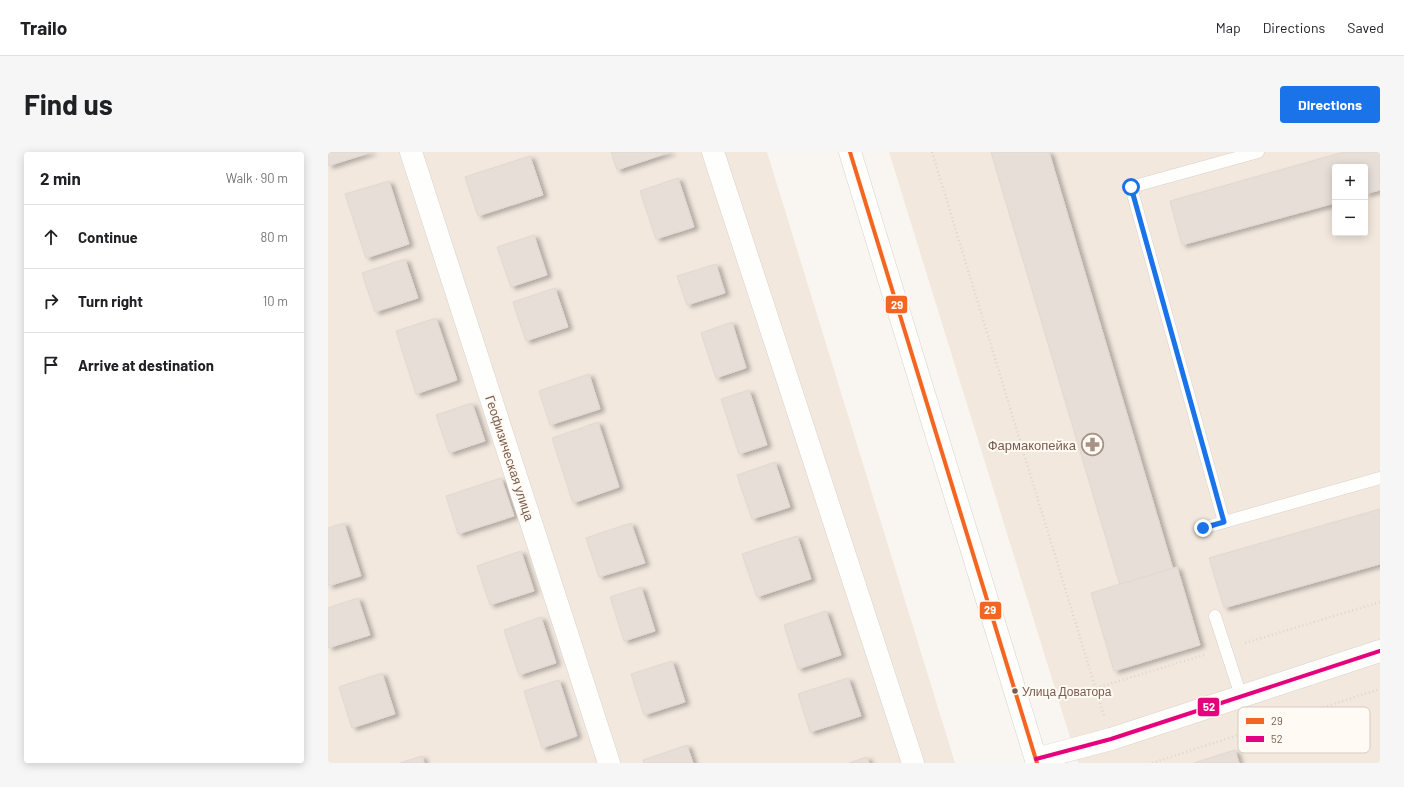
<!DOCTYPE html>
<meta charset="utf-8">
<style>
:root{--surface:#fff;--page:#f6f6f6;--text:#202124;--muted:#757577;--line:#e0e0e0;--accent:#1a73e8}
body{margin:0;font-family:Barlow,sans-serif;background:var(--page);color:var(--text)}
.controls{position:absolute;right:12px;top:12px;display:grid;overflow:hidden;border-radius:4px;box-shadow:0 2px 10px #0003}
.controls button{width:36px;height:36px;display:grid;place-items:center;padding:0;border:0;border-bottom:1px solid var(--line);background:var(--surface);color:var(--text);font:20px sans-serif}
.stop{position:absolute;width:12px;height:12px;margin:-9px;border:3px solid #1a73e8;border-radius:50%;background:#fff}
.stop.end{background:#1a73e8;border-color:#fff;box-shadow:0 1px 4px #0008}
.list{margin:0;padding:0;list-style:none}
h2{display:flex;justify-content:space-between;align-items:center;height:52px;margin:0;padding:0 16px;font-size:17px}
h2 small{font-size:13px;font-weight:400;color:var(--muted)}
.list li{display:grid;grid-template-columns:26px 1fr auto;gap:12px;align-items:center;box-sizing:border-box;height:64px;padding:0 16px;border-top:1px solid var(--line)}
.list b{display:block;font-size:15px;white-space:nowrap}
.list em{font-size:13px;font-style:normal;color:var(--muted)}
.icon{flex:none;width:22px;height:22px;fill:none;stroke:currentColor;stroke-width:2;stroke-linecap:round;stroke-linejoin:round}
.map{position:relative;flex:none;width:1052px;height:611px;overflow:hidden;border-radius:4px}
header{display:flex;align-items:center;gap:24px;box-sizing:border-box;height:56px;padding:0 20px;background:var(--surface);border-bottom:1px solid var(--line)}
header strong{font-size:19px}
nav{display:flex;gap:22px;margin-inline-start:auto;font-size:14px}
.intro{display:flex;align-items:center;justify-content:space-between;box-sizing:border-box;height:96px;padding:0 24px}
h1{margin:0;font-size:28px}
.button{padding:10px 18px;border-radius:4px;background:var(--accent);color:#fff;font-size:14px;font-weight:700}
main{display:flex;gap:24px;padding:0 24px}
aside{flex:1;background:var(--surface);border-radius:4px;box-shadow:0 2px 10px #0003}
.map>svg:first-child{display:block}
.residential{fill:#f2e8de;fill-rule:evenodd}
.building{fill:#e6ded7;stroke:#e2d8d2;filter:url(#shadow)}
.lines{fill:none;stroke-linecap:round;stroke-linejoin:round}
.service-casing{stroke:#d7d1cb;stroke-width:13}
.minor-casing{stroke:#d7d1cb;stroke-width:23}
.secondary-casing{stroke:#d9d2cb;stroke-width:23}
.path{stroke:#dcd5d0;stroke-width:2.5;stroke-dasharray:1 3;stroke-linecap:butt}
.service{stroke:#fefefd;stroke-width:12}
.minor{stroke:#fefefd;stroke-width:22}
.secondary{stroke:#fefefd;stroke-width:22}
.bus-1-casing{stroke:#fffaf3;stroke-width:7}
.bus-2-casing{stroke:#fffaf3;stroke-width:7}
.bus-1{stroke:#f26522;stroke-width:4}
.bus-2{stroke:#e5007d;stroke-width:4}
.route{stroke:#1a73e8;stroke-width:5}
.bus-dot{fill:#7a5c4d;stroke:#fffaf3;stroke-width:1.5}
.labels{text-anchor:middle;stroke-width:4;stroke-linejoin:round;paint-order:stroke}
.bus-label{font-size:12px;fill:#7a5c4d;stroke:#fffaf3;text-anchor:start}
.poi-label{font-size:13px;fill:#7a5c4d;stroke:#fffaf3;text-anchor:end}
.street-label{font-size:13px;fill:#7a5c4d;stroke:#fffaf3}
.key{fill:#fffaf3;stroke:#d7cbc1;stroke-width:1}
.key-label{font-size:11px;fill:#7a5c4d}
.line-badge{stroke:#fffaf3;stroke-width:1.5}
.badge-label{font-size:11px;text-anchor:middle;font-weight:bold;fill:#fff}
</style>
<header>
<strong>Trailo</strong>
<nav><a>Map</a><a>Directions</a><a>Saved</a></nav>
</header>
<div class="intro"><h1>Find us</h1><a class="button">Directions</a></div>
<main>
<aside>
<h2>2 min<small>Walk · 90 m</small></h2>
<ul class="list">
<li><svg class="icon" aria-label="ahead" viewBox="0 0 24 24"><path d="M12 20V5M6 11l6-6 6 6"/></svg><div><b>Continue</b></div><em>80 m</em></li>
<li><svg class="icon" aria-label="right" viewBox="0 0 24 24"><path d="M7 20v-9h11M14 6l5 5-5 5"/></svg><div><b>Turn right</b></div><em>10 m</em></li>
<li><svg class="icon" aria-label="arrive" viewBox="0 0 24 24"><path d="M6 21V4h12l-3 4 3 4H6"/></svg><div><b>Arrive at destination</b></div></li>
</ul>
</aside>
<div class="map">
<svg width="1052" height="611" viewBox="0 0 1052 611">
<defs>
<filter id="shadow"><feDropShadow dx="4.5" dy="2.5" stdDeviation="2" flood-color="#0004"/></filter>
</defs>
<rect width="100%" height="100%" fill="#f9f5f0"/>
<!-- residential -->
<g class="residential">
<polygon points="0,0 439,0 627,611 0,611"/>
<path d="M 561,0 L 1052,0 L 1052,611 L 750,611 ZM 1007,15 L 1037,15 L 1037,81 L 1007,81 Z"/>
</g>
<!-- building -->
<g class="building">
<polygon points="0,0 44,0 0,14"/>
<polygon points="283,0 343,0 289,18"/>
<polygon points="663,0 721,0 845,417 792,433"/>
<polygon points="1016,0 1052,0 1052,38 1037,42 1037,15 1007,15 1007,51 854,93 842,49"/>
<polygon points="202,4 215,43 150,64 137,25"/>
<polygon points="350,26 366,75 328,87 312,39"/>
<polygon points="61,29 81,92 38,106 17,42"/>
<polygon points="206,83 219,123 183,135 169,95"/>
<polygon points="77,107 90,146 47,160 34,121"/>
<polygon points="388,112 397,141 359,153 349,124"/>
<polygon points="227,136 240,175 198,189 185,150"/>
<polygon points="108,166 129,228 88,242 68,179"/>
<polygon points="404,170 418,216 388,226 373,181"/>
<polygon points="261,222 272,257 222,273 211,239"/>
<polygon points="421,238 439,293 411,302 393,247"/>
<polygon points="144,251 157,289 121,301 108,263"/>
<polygon points="270,270 291,335 245,351 224,286"/>
<polygon points="447,310 462,355 424,367 409,323"/>
<polygon points="173,326 186,364 130,382 118,344"/>
<polygon points="1052,357 1052,412 896,456 881,406"/>
<polygon points="16,371 33,424 0,434 0,376"/>
<polygon points="303,371 317,411 271,425 258,386"/>
<polygon points="469,384 483,427 429,445 414,402"/>
<polygon points="193,399 206,439 162,453 149,414"/>
<polygon points="849,415 872,493 786,519 763,441"/>
<polygon points="313,435 327,479 296,489 282,445"/>
<polygon points="30,446 42,483 0,496 0,456"/>
<polygon points="498,459 513,503 470,517 456,473"/>
<polygon points="213,465 228,511 191,523 176,478"/>
<polygon points="344,509 357,550 316,563 303,522"/>
<polygon points="54,521 67,562 24,576 11,535"/>
<polygon points="520,526 533,564 482,580 470,542"/>
<polygon points="231,528 249,584 214,596 196,539"/>
<polygon points="359,593 365,611 316,611 315,608"/>
<polygon points="907,598 911,611 866,611"/>
<polygon points="94,604 96,611 72,611"/>
<polygon points="539,605 541,611 521,611"/>
</g>
<g class="lines">
<defs>
<g id="service">
<polyline points="896,370 803,35 930,0"/>
<polyline points="875,376 1052,326"/>
<polyline points="887,464 913,544"/>
</g>
<g id="minor">
<polyline points="83,0 281,611"/>
<polyline points="385,0 585,611"/>
<polyline points="708,607 783,587 1052,499"/>
</g>
<polyline id="secondary" points="522,0 709,611"/>
</defs>
<!-- service casing -->
<use href="#service" class="service-casing"/>
<!-- minor casing -->
<use href="#minor" class="minor-casing"/>
<!-- secondary casing -->
<use href="#secondary" class="secondary-casing"/>
<!-- path -->
<g class="path">
<polyline points="604,0 776,564"/>
<polyline points="917,491 1052,450"/>
<polyline points="768,536 879,502"/>
<polyline points="824,611 1052,537"/>
</g>
<!-- service -->
<use href="#service" class="service"/>
<!-- minor -->
<use href="#minor" class="minor"/>
<!-- secondary -->
<use href="#secondary" class="secondary"/>
<defs>
<polyline id="bus-1" points="522,0 709,611"/>
<polyline id="bus-2" points="708,607 783,587 1052,499"/>
</defs>
<!-- bus-1 casing -->
<use href="#bus-1" class="bus-1-casing"/>
<!-- bus-2 casing -->
<use href="#bus-2" class="bus-2-casing"/>
<!-- bus-1 -->
<use href="#bus-1" class="bus-1"/>
<!-- bus-2 -->
<use href="#bus-2" class="bus-2"/>
</g>
<g class="lines">
<!-- route -->
<polyline class="route" points="803,35 896,370 875,376"/>
</g>
<!-- icons -->
<defs>
<symbol id="pharmacy-ring" viewBox="-11 -11 22 22"><circle r="9.5" fill="#fffaf3" stroke="#a69286" stroke-width="1.5"/><path d="M-2-6h4v4h4v4h-4v4h-4v-4h-4v-4h4Z" fill="#a69286"/></symbol>
</defs>
<g fill-rule="evenodd">
<use href="#pharmacy-ring" x="752" y="280" width="25" height="25"/>
</g>
<!-- markers -->
<circle class="bus-dot" cx="687" cy="539" r="3.5"/>
<g class="labels">
<!-- bus labels -->
<g class="bus-label">
<text x="694" y="544">Улица Доватора</text>
</g>
<!-- poi labels -->
<g class="poi-label">
<text x="748" y="298">Фармакопейка</text>
</g>
<!-- street labels -->
<g class="street-label">
<text transform="translate(182 306) rotate(72)" y="5">Геофизическая улица</text>
</g>
</g>
<!-- legend -->
<rect x="910" y="555" width="132" height="46" rx="6" class="key"/>
<rect x="918" y="566" width="18" height="6" fill="#f26522"/>
<rect x="918" y="584" width="18" height="6" fill="#e5007d"/>
<g class="key-label">
<text x="943" y="573">29</text>
<text x="943" y="591">52</text>
</g>
<g class="line-badge">
<rect x="557" y="143" width="23" height="19" rx="4" fill="#f26522"/>
<rect x="651" y="449" width="23" height="19" rx="4" fill="#f26522"/>
<rect x="869" y="545" width="23" height="20" rx="4" fill="#e5007d"/>
</g>
<g class="badge-label">
<text x="569" y="157">29</text>
<text x="662" y="462">29</text>
<text x="881" y="559">52</text>
</g>
</svg>
<div class="controls">
<button>+</button>
<button>−</button>
</div>
<div class="stop" style="left:803px;top:35px"></div>
<div class="stop end" style="left:875px;top:376px"></div>
</div>
</main>
